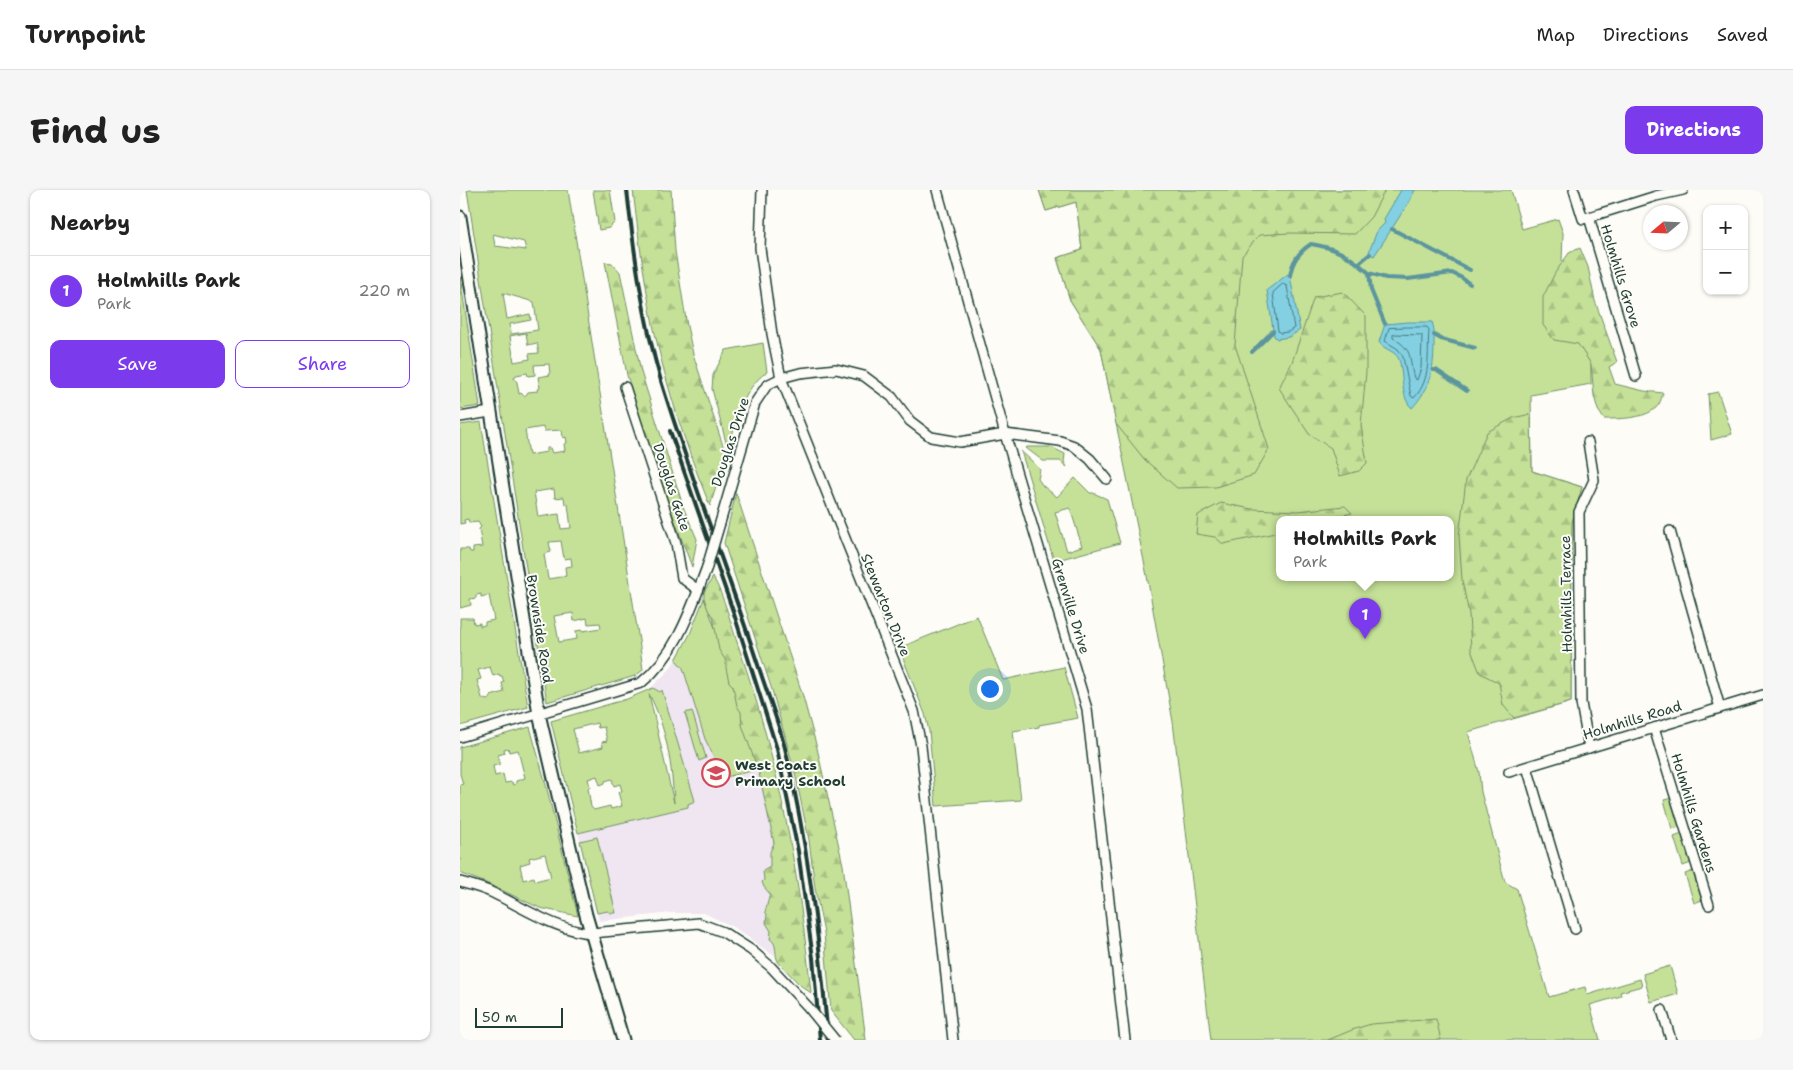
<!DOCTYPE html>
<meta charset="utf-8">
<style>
:root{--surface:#fff;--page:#f6f6f6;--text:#222;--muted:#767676;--line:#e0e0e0;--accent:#7c3aed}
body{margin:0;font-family:"Shantell Sans",sans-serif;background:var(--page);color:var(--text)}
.controls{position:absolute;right:15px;top:15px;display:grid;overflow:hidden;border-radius:10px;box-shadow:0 1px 4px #0004}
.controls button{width:45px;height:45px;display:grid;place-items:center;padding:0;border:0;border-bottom:1px solid var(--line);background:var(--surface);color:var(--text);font:25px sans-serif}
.compass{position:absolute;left:1183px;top:15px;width:45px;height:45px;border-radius:50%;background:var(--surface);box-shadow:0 1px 4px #0004;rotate:251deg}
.scale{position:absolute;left:15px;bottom:12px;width:88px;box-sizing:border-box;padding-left:5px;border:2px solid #1f3d34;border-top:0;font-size:14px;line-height:18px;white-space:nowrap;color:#1f3d34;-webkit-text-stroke:4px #fdfcf7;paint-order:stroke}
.you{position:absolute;left:529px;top:498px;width:18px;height:18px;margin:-12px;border:4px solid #fff;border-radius:50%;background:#1a73e8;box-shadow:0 0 0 8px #1a73e833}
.badge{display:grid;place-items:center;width:32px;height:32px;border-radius:50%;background:var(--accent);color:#fff;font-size:16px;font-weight:700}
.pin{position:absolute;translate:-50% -41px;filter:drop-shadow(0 1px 2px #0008)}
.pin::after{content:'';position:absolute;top:26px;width:18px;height:15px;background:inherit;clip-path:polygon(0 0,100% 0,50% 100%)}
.popup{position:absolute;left:816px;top:326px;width:178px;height:65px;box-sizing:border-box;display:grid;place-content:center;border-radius:10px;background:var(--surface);filter:drop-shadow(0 1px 4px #0005);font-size:16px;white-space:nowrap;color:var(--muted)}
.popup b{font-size:19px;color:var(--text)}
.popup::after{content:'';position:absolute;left:50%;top:100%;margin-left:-10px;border:10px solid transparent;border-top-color:var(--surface)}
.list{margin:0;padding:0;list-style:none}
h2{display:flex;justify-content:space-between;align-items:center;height:65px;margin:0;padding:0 20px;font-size:21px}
h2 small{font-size:16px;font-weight:400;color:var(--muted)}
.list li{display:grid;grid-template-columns:32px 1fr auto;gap:15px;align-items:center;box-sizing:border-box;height:70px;padding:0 20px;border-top:1px solid var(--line)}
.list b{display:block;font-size:19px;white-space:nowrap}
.list p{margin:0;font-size:16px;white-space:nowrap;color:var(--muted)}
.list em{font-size:16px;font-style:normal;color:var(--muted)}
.actions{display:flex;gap:10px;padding:15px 20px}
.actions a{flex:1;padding:11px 0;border:1px solid var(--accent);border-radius:10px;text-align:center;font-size:18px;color:var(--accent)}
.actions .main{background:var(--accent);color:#fff}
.map{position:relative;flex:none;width:1303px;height:850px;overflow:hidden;border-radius:10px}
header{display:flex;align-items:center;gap:30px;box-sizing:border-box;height:70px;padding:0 25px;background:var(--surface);border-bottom:1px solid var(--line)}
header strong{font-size:24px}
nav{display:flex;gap:28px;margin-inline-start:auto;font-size:18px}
.intro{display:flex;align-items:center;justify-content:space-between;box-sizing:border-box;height:120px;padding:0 30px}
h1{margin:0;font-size:35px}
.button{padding:12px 22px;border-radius:10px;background:var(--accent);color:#fff;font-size:18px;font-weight:700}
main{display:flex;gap:30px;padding:0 30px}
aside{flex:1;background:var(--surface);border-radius:10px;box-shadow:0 1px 4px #0004}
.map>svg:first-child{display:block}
.built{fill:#efe6f1}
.green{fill:#c5e198;stroke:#728f66;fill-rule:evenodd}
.forest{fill:url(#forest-firs);stroke:#728f66}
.water{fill:#83d0e3;stroke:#5b959d}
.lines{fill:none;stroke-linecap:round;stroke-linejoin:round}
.shore{stroke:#47787a;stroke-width:1}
.stream{stroke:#5b959d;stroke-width:4}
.minor-casing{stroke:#1f3d34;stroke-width:12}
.tertiary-casing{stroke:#1f3d34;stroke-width:15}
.minor{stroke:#fdfcf7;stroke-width:9}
.tertiary{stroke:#fdfcf7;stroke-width:11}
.rail{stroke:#1f3d34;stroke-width:4}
.minor-bridge-casing{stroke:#1f3d34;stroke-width:12;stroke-linecap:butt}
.minor-bridge{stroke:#fdfcf7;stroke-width:9}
.labels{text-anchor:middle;stroke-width:4;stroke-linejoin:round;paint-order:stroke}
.street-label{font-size:14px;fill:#1f3d34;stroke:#fdfcf7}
.poi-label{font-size:14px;font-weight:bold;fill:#1f3d34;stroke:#fdfcf7;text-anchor:start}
</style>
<header>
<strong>Turnpoint</strong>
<nav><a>Map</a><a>Directions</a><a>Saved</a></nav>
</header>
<div class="intro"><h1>Find us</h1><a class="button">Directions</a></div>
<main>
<aside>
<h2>Nearby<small></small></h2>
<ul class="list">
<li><span class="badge">1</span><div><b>Holmhills Park</b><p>Park</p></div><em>220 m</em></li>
</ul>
<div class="actions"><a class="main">Save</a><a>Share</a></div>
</aside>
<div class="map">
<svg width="1303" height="850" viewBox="0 0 1303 850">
<defs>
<pattern id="forest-firs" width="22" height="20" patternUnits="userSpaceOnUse" patternTransform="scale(1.25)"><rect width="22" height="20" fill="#c5e198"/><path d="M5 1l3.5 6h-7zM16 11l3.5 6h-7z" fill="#a9c284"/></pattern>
</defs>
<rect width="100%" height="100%" fill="#fdfcf7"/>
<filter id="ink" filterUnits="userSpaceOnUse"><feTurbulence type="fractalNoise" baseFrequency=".02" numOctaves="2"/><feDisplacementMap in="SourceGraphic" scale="10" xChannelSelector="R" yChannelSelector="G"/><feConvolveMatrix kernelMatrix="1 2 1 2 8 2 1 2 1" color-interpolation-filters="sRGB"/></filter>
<g filter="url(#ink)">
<!-- built -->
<polygon class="built" points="253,429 302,589 323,701 314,766 275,738 244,723 211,723 139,731 118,643 215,620 211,587 212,575 202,532 188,501 210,479 230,444"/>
<!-- green -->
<g class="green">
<path d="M 7,0 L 108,0 L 180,457 L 183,480 L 175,486 L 87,512 ZM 33,44 L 64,52 L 66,60 L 35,56 ZM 43,103 L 74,112 L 78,140 L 51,144 L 50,134 L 71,130 L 70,124 L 47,129 ZM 66,143 L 68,155 L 77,153 L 79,163 L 69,164 L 70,169 L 54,172 L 50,146 ZM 89,174 L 90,185 L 78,187 L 80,198 L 77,199 L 78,201 L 68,202 L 66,205 L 64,206 L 61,203 L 59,204 L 57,192 L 54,188 L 56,185 L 67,183 L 68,186 L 75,185 L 74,175 ZM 83,237 L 84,241 L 102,240 L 103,248 L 106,247 L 107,253 L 104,254 L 105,261 L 92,263 L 90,258 L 87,258 L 87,262 L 69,265 L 65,240 ZM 94,299 L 95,308 L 104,307 L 105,314 L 108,314 L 111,338 L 101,339 L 99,324 L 78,327 L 74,302 ZM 101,351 L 104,369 L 111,368 L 112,376 L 105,377 L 106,386 L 88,389 L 84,364 L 91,362 L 89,352 ZM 113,423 L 114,431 L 127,428 L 128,434 L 140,433 L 141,438 L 123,441 L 122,440 L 116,441 L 117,449 L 99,452 L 94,426 Z"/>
<path d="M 579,0 L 1051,0 L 1062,39 L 1098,29 L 1103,43 L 1102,71 L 1124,163 L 1131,174 L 1131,194 L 1071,205 L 1072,281 L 1122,297 L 1112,332 L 1111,512 L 1008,542 L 1019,582 L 1021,602 L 1045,692 L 1057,699 L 1089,807 L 1125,797 L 1127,805 L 1180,789 L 1182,796 L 1160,802 L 1161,806 L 1130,815 L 1140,850 L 751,850 L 713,532 L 687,386 L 641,159 L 610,110 L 597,68 L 622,60 L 616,12 L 586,21 ZM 820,330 L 990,330 L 990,388 L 820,388 Z"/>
<polygon points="0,87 20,216 0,219"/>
<path d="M 303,153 L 307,182 C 282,198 276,234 268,260 L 252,199 L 253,185 L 266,160 Z"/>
<polygon points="1258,202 1272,244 1251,250 1248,204"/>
<path d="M 21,232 L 68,517 L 0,536 L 0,428 L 13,428 L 14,434 L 20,433 L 20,436 L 25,435 L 25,432 L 34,430 L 29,405 L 21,407 L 21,404 L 16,405 L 16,408 L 10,409 L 11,415 L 0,418 L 0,359 L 9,359 L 10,362 L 13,362 L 13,358 L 22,357 L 19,339 L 21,337 L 18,332 L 9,333 L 8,329 L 4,330 L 5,333 L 0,334 L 0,235 ZM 30,477 L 33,486 L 39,484 L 40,486 L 42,486 L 44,492 L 42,493 L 44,502 L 31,506 L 30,509 L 26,510 L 22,508 L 17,490 L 21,489 L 18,480 Z"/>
<polygon points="567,257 591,257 605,264 604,272 607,277 600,271 583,271 566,258"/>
<path d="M 561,261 L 578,277 L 580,280 L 578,289 L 583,296 L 597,307 L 615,288 L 630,303 L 633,303 L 647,309 L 660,353 L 594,371 ZM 610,318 L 622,356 L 607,361 L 595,322 Z"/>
<polygon points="244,408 266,468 300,579 261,588 253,565 245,549 223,478 216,470 230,444"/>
<polygon points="517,426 543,490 604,477 618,528 579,535 579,537 553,541 561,610 476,616 469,541 465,524 439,458"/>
<path d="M 193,498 L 200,502 L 202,500 L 235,611 L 228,614 L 228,617 L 118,643 L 91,531 L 167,509 ZM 189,504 C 207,538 212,576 214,613 ZM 137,533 L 138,538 L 144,537 L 147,551 L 142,552 L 143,557 L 119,563 L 113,539 ZM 137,586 L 140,595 L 145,593 L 145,591 L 152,589 L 154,596 L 160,594 L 162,601 L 158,602 L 162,616 L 151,619 L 150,616 L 134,620 L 131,617 L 128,598 L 130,597 L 128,589 Z"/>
<polygon points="232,521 246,568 239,571 225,523"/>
<path d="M 70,537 L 85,591 L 118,726 L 80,718 L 26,693 L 0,683 L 0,595 L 3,594 L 0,584 L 0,557 ZM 48,558 L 49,562 L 58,560 L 65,588 L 56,591 L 56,594 L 53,595 L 52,592 L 45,593 L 43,584 L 35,586 L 33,576 L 40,574 L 38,565 L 45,563 L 44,559 ZM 85,664 L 91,687 L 75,691 L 74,687 L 63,690 L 60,675 L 70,672 L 69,668 Z"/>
<polygon points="1212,608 1220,637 1212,639 1204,610"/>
<polygon points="1222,644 1231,673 1223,676 1214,647"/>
<polygon points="137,647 156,723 151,723 148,721 137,723 120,651"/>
<polygon points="1233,681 1242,710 1234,713 1225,684"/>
<polygon points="1210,776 1218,804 1191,812 1183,784"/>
</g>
<!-- forest -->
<g class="forest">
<polygon points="133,0 150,0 155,32 149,38 139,40"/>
<path d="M 173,0 L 211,0 L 215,61 L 227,136 L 233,164 L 266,265 L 250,316 C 222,247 199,175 187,102 C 181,68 177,34 173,0 Z"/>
<polygon points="579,0 925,0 911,27 895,44 829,43 799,45 782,66 775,155 809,259 794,285 756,297 717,298 685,270 656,234 641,159 610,110 597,68 622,60 616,12 586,21"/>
<path d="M 1120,58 L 1128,77 L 1135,111 L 1157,172 L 1149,177 L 1155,194 L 1184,201 L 1203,203 C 1202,206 1201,211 1199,214 C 1190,229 1159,229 1144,229 L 1138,220 L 1134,206 L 1131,174 L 1118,154 L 1094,150 L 1083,135 L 1083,107 L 1095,83 L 1109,63 Z"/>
<polygon points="145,72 152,73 160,82 181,182 224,319 237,349 232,377 197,283 167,185"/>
<polygon points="883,102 906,126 906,182 901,235 907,273 899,281 880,286 871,258 849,244 819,198 832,172 854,107"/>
<polygon points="1071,224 1072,281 1122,297 1112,332 1111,512 1054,528 1043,515 1039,493 1020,483 1011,460 1009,424 1002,390 999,346 1006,290 1027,242 1053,228"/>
<polygon points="276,303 342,503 357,558 383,675 406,850 394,850 371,821 364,743 355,698 349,650 335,583 312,500 264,353"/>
<polygon points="761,313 792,319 837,321 885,316 892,323 864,330 820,330 820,342 763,354 755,347 736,344 738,325"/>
<path d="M 253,387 C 265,408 271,435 279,458 C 318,568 340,687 351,803 L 340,795 L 319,773 C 313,765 319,755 310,749 L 311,741 L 306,733 L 307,724 L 305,722 L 310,704 L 304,697 L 302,692 L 304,690 L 303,681 L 310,677 L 310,662 L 314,653 L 299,583 L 282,535 L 281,522 L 277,516 L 273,496 L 269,492 L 266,478 L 266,471 L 259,460 L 253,427 L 248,420 L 244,408 L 244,402 Z"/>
<polygon points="976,829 981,850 868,850 892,840 911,834"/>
</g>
<!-- water -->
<g class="water">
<polygon points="941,0 955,0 949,12 918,60 914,66 910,64 909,62 917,41 925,33 924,29"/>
<polygon points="828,84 830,86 840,140 829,147 817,149 814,146 807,100"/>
<path d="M 948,132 L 972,132 C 975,140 974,147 974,156 C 974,180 969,200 952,218 C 941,209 943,186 940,173 C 938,160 924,161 919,152 L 925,134 Z"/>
</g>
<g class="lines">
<!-- shore -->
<g class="shore">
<polygon points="823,94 827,96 834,138 828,142 820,143 818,141 813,103"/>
<path d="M 948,137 L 967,137 L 969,140 C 967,164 972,189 954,208 L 951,206 L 943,167 L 938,159 L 925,151 L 929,138 Z"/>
<path d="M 935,144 L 962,145 L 961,178 L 957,190 L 954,188 C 948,168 955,161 933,148 L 933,145 Z"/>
</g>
<!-- stream -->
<g class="stream">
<polyline points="932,39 1010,80"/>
<polyline points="898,74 910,64"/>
<polyline points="909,83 926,88 948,89 992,83 1002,88 1010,94"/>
<path d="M 830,86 C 832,71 839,62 851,54 C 877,58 890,66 909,83 L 911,100 L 925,134"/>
<polyline points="974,145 981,149 1015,158"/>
<polyline points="792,162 813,141"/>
<polyline points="973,180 976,180 1007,201"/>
</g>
<defs>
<g id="minor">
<polyline points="302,0 300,58 312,144 321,188 454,521 461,556 493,850"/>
<polyline points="477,0 545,244 627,519 665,850"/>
<polyline points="1114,0 1123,29 1129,27 1176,186"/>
<polyline points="1129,27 1196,6 1223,0"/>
<polyline points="165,197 216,353 222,388 238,400"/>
<polyline points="0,227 30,222"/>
<polyline points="1128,252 1134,290 1119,322 1121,513 1129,558"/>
<polyline points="260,333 295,213 307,195 321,188 340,183 376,179 404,186 432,207 450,231 471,247 500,252 545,244 600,251 614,256 630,269 647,289"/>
<polyline points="1210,341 1260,518"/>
<polyline points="1194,538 1249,715"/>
<path d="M 0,547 L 181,493 C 217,464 231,419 247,377"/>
<polyline points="1067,577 1115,739"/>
<polyline points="1049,582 1303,505"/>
<path d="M 0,692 C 11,695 23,698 33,703 C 62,717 100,742 132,743 L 239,733 L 263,742 L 291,760 L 311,777 L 349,818"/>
<polyline points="1202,820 1211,850"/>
</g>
<polyline id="tertiary" points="0,27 79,524 126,725 163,850"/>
</defs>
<!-- minor casing -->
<use href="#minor" class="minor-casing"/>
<!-- tertiary casing -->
<use href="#tertiary" class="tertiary-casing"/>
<!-- minor -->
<use href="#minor" class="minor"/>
<!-- tertiary -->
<use href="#tertiary" class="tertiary"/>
<!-- rail -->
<g class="rail">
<path d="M 167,0 C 174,63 183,130 201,191 C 231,288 268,382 299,478 C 308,505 318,531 325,558 C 348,654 360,752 368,850"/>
<polyline points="210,241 274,424 317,559 338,661 353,768 360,850"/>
</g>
<defs>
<g id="minor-bridge">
<polyline points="247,377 260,333"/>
<polyline points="349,818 375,850"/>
</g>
</defs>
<!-- minor-bridge casing -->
<use href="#minor-bridge" class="minor-bridge-casing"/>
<!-- minor-bridge -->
<use href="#minor-bridge" class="minor-bridge"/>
</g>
</g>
<!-- icons -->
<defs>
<symbol id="school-ring" viewBox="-11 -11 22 22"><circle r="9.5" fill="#fdfcf7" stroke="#d1495b" stroke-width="1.5"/><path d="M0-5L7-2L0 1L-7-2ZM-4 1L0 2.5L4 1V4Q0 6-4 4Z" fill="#d1495b"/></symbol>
</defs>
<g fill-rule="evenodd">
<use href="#school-ring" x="240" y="567" width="32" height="32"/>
</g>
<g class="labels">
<!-- street labels -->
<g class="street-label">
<text transform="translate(1161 86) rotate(73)" y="5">Holmhills Grove</text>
<text transform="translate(270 252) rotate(-72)" y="5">Douglas Drive</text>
<text transform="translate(212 297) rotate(72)" y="5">Douglas Gate</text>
<text transform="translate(1106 404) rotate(-91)" y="5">Holmhills Terrace</text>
<text transform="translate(426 415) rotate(68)" y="5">Stewarton Drive</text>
<text transform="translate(611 416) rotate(73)" y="5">Grenville Drive</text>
<text transform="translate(80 439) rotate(81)" y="5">Brownside Road</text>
<text transform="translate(1172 530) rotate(-17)" y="5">Holmhills Road</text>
<text transform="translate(1234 623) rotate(73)" y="5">Holmhills Gardens</text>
</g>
<!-- poi labels -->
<g class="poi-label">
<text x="275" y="580">West Coats<tspan x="275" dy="16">Primary School</tspan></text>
</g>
</g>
</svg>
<div class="controls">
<button>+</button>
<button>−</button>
</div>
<svg class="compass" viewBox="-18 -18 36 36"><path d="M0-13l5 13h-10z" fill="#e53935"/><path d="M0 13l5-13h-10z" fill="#767676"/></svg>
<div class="scale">50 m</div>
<div class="you"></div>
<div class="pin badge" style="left:905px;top:449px">1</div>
<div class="popup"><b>Holmhills Park</b>Park</div>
</div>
</main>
